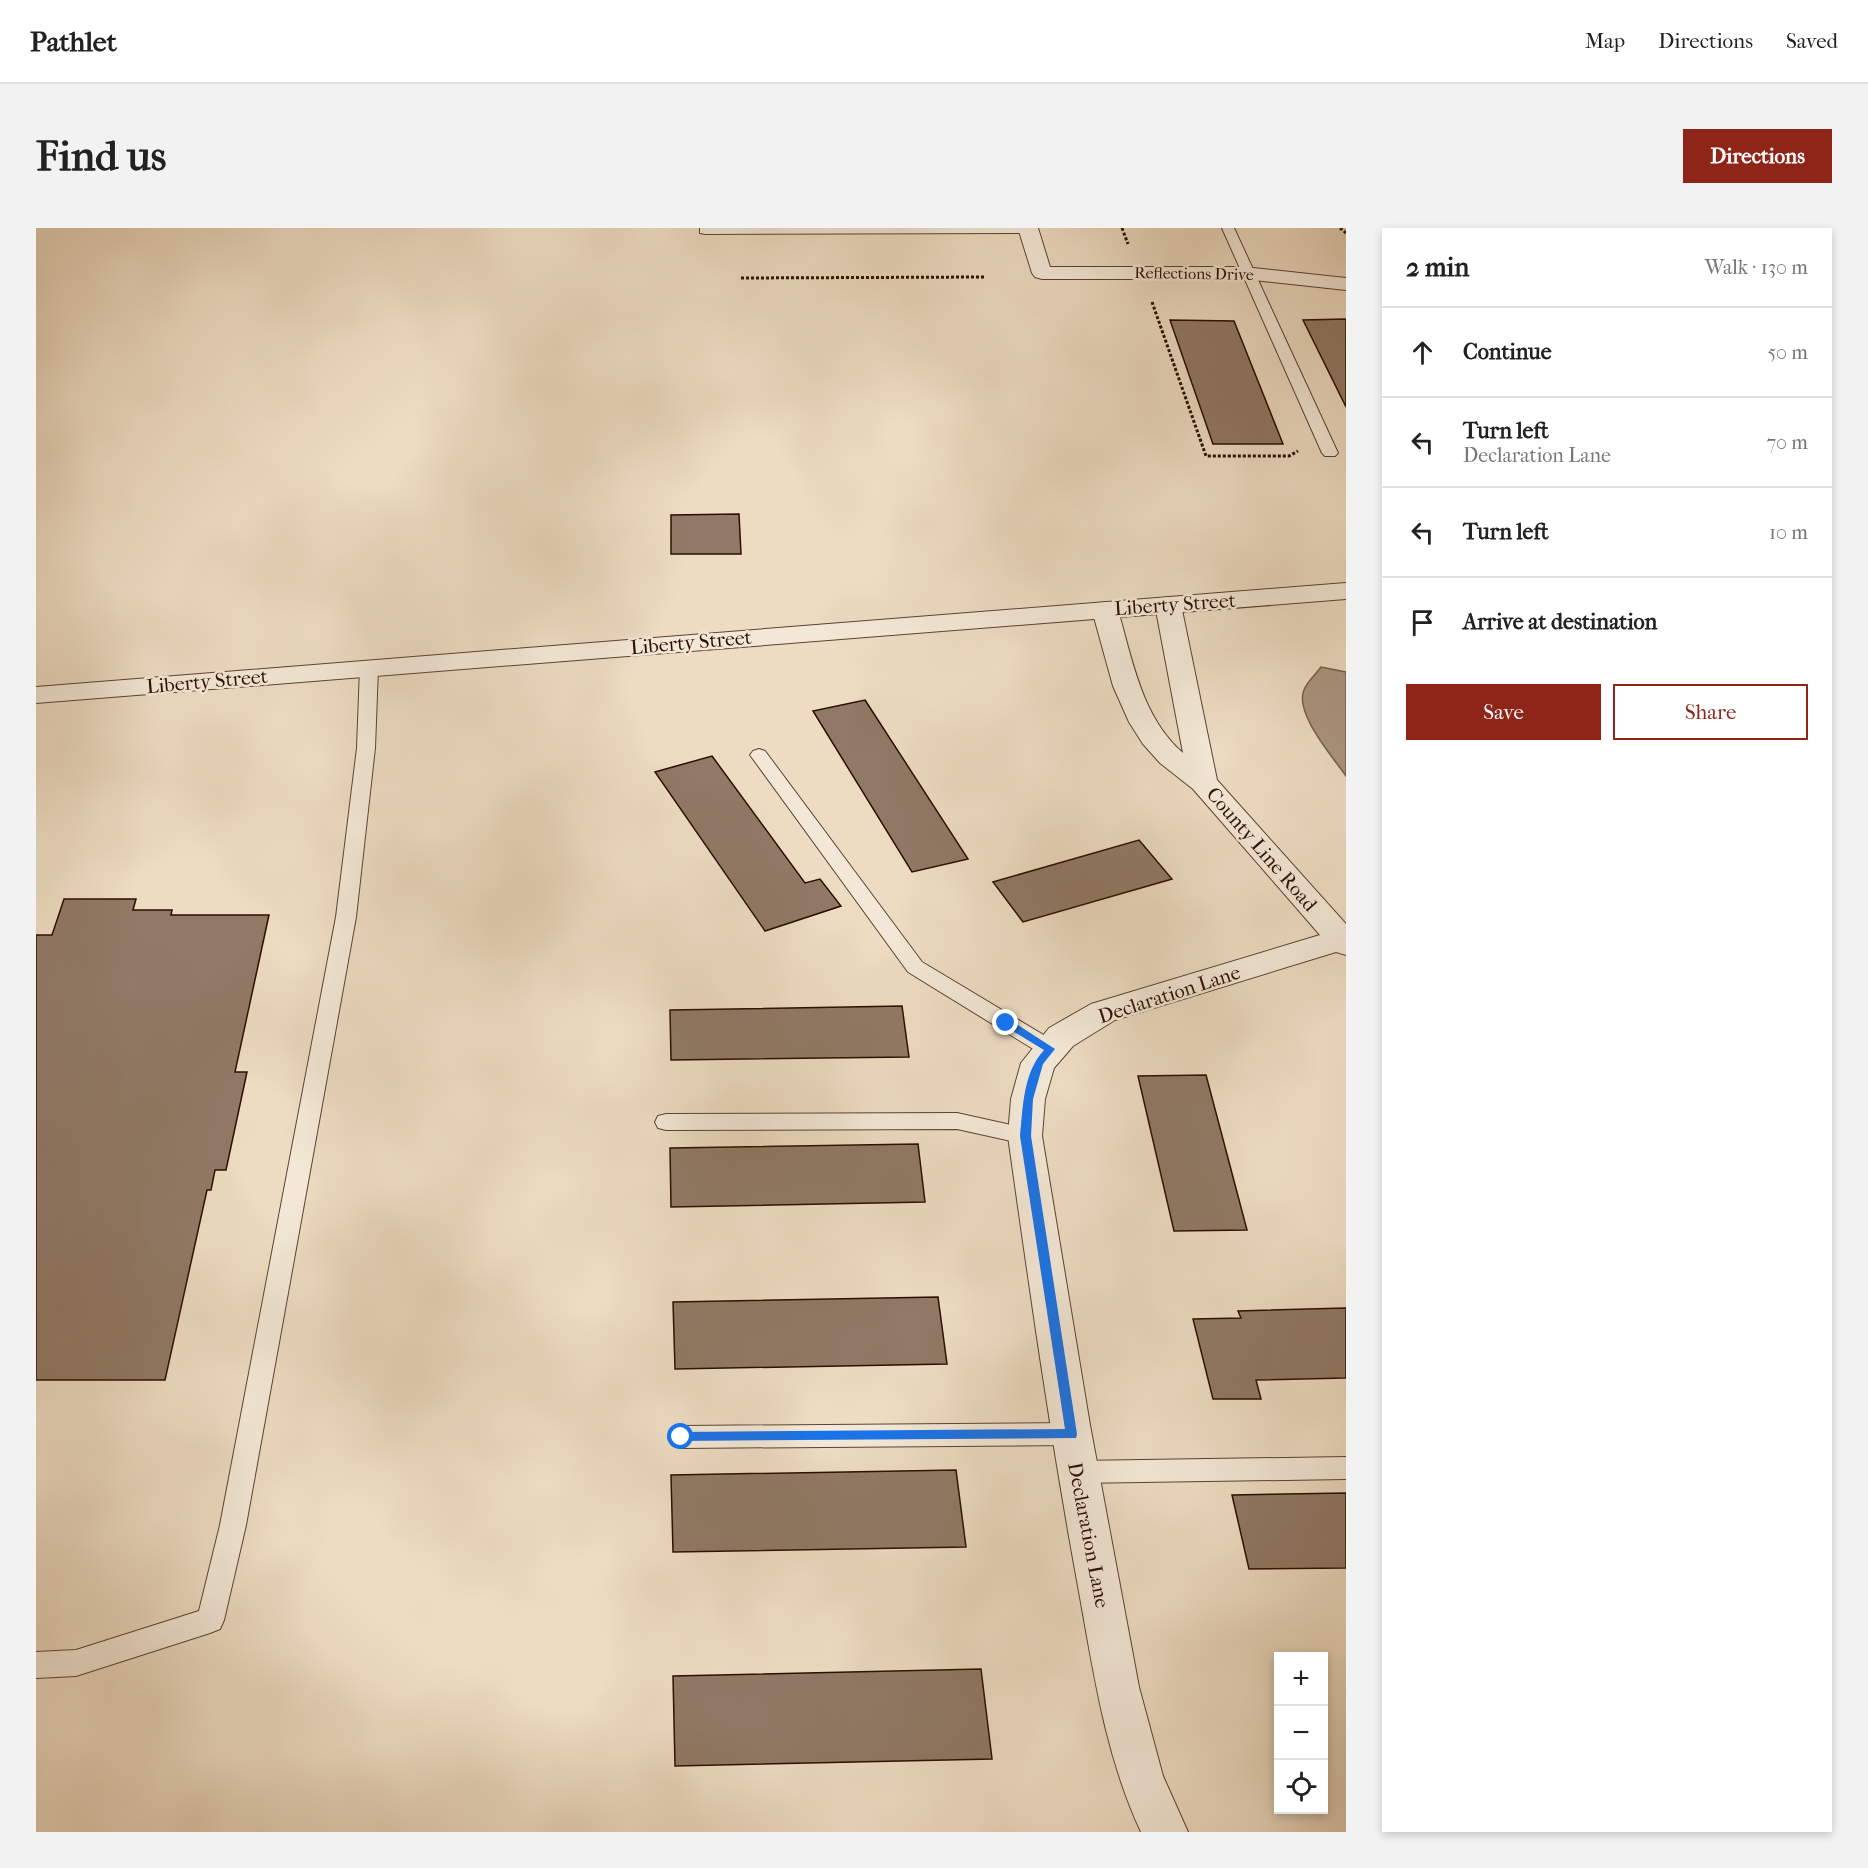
<!DOCTYPE html>
<meta charset="utf-8">
<style>
:root{--surface:#fff;--page:#f2f2f2;--text:#222;--muted:#767676;--line:#e0e0e0;--accent:#8f2418}
body{margin:0;font-family:"IM FELL French Canon",serif;background:var(--page);color:var(--text)}
.controls{position:absolute;right:18px;bottom:18px;display:grid;overflow:hidden;border-radius:0px;box-shadow:0 3px 9px #0003}
.controls button{width:54px;height:54px;display:grid;place-items:center;padding:0;border:0;border-bottom:2px solid var(--line);background:var(--surface);color:var(--text);font:30px sans-serif}
.stop{position:absolute;width:18px;height:18px;margin:-14px;border:4px solid #1a73e8;border-radius:50%;background:#fff}
.stop.end{background:#1a73e8;border-color:#fff;box-shadow:0 2px 6px #0008}
.list{margin:0;padding:0;list-style:none}
h2{display:flex;justify-content:space-between;align-items:center;height:78px;margin:0;padding:0 24px;font-size:26px}
h2 small{font-size:20px;font-weight:400;color:var(--muted)}
.list li{display:grid;grid-template-columns:39px 1fr auto;gap:18px;align-items:center;box-sizing:border-box;height:90px;padding:0 24px;border-top:2px solid var(--line)}
.list b{display:block;font-size:22px;white-space:nowrap}
.list p{margin:0;font-size:20px;white-space:nowrap;color:var(--muted)}
.list em{font-size:20px;font-style:normal;color:var(--muted)}
.actions{display:flex;gap:12px;padding:18px 24px}
.actions a{flex:1;padding:14px 0;border:2px solid var(--accent);border-radius:0px;text-align:center;font-size:21px;color:var(--accent)}
.actions .main{background:var(--accent);color:#fff}
.icon{flex:none;width:33px;height:33px;fill:none;stroke:currentColor;stroke-width:2;stroke-linecap:round;stroke-linejoin:round}
.map{position:relative;flex:none;width:1310px;height:1604px;overflow:hidden;border-radius:0px}
header{display:flex;align-items:center;gap:36px;box-sizing:border-box;height:84px;padding:0 30px;background:var(--surface);border-bottom:2px solid var(--line)}
header strong{font-size:28px}
nav{display:flex;gap:33px;margin-inline-start:auto;font-size:21px}
.intro{display:flex;align-items:center;justify-content:space-between;box-sizing:border-box;height:144px;padding:0 36px}
h1{margin:0;font-size:42px}
.button{padding:15px 27px;border-radius:0px;background:var(--accent);color:#fff;font-size:21px;font-weight:700}
main{display:flex;gap:36px;padding:0 36px}
aside{flex:1;background:var(--surface);border-radius:0px;box-shadow:0 3px 9px #0003}
.map>svg:first-child{display:block}
.water{fill:#ab9680;stroke:#78604d;stroke-width:1.5}
.building{fill:#907965;stroke:#2b0e00;stroke-width:1.5}
.lines{fill:none;stroke-linecap:round;stroke-linejoin:round}
.service-casing{stroke:#5c4230;stroke-width:2}
.minor-casing{stroke:#5c4230;stroke-width:2}
.tertiary-casing{stroke:#5c4230;stroke-width:2}
.path{stroke:#2b0e00;stroke-width:3;stroke-dasharray:3 2;stroke-linecap:butt}
.service{fill:#f3e8d7;fill-rule:evenodd}
.minor{fill:#f3e8d7;fill-rule:evenodd}
.tertiary{fill:#f3e8d7;fill-rule:evenodd}
.route{fill:#1a73e8}
.labels{text-anchor:middle;stroke-width:5;stroke-linejoin:round;paint-order:stroke}
.far-street-label{font-size:16px;fill:#2b0e00;stroke:#f3e8d7}
.street-label{font-size:20px;fill:#2b0e00;stroke:#f3e8d7}
</style>
<header>
<strong>Pathlet</strong>
<nav><a>Map</a><a>Directions</a><a>Saved</a></nav>
</header>
<div class="intro"><h1>Find us</h1><a class="button">Directions</a></div>
<main>
<div class="map">
<svg width="1310" height="1604" viewBox="0 0 1310 1604">
<rect width="100%" height="100%" fill="#eddcc2"/>
<filter id="stains"><feTurbulence type="fractalNoise" baseFrequency=".00333" numOctaves="4"/><feColorMatrix values="0 0 0 0 .2 0 0 0 0 .09 0 0 0 0 .02 0 0 0 .5 -.17"/></filter>
<radialGradient id="worn" r=".72"><stop offset=".6" stop-color="#630" stop-opacity="0"/><stop offset="1" stop-color="#630" stop-opacity=".3"/></radialGradient>
<!-- water -->
<path class="water" d="M 1285,439 L 1310,444 L 1310,548 C 1297,529 1258,485 1268,462 C 1271,454 1280,446 1285,439 Z"/>
<!-- building -->
<g class="building">
<polygon points="1310,91 1310,179 1267,92"/>
<polygon points="1134,92 1198,93 1247,216 1177,216"/>
<polygon points="703,286 705,326 635,326 635,287"/>
<polygon points="829,472 932,631 876,644 777,483"/>
<polygon points="676,528 769,655 784,651 805,678 729,703 619,544"/>
<polygon points="1103,612 1136,651 987,694 957,654"/>
<polygon points="28,671 100,671 97,682 136,682 135,687 233,687 199,844 211,844 190,942 179,942 175,962 171,962 129,1152 0,1152 0,707 16,707"/>
<polygon points="866,778 873,829 635,832 634,782"/>
<polygon points="1170,847 1211,1002 1138,1003 1102,848"/>
<polygon points="882,916 889,974 635,979 634,920"/>
<polygon points="902,1069 911,1136 639,1141 637,1074"/>
<polygon points="1310,1080 1310,1150 1220,1152 1225,1171 1177,1171 1157,1091 1205,1090 1202,1083"/>
<polygon points="920,1242 930,1319 637,1324 635,1247"/>
<polygon points="1310,1265 1310,1340 1213,1341 1196,1267"/>
<polygon points="945,1441 956,1531 639,1538 637,1448"/>
</g>
<g class="lines">
<defs>
<g id="service">
<polygon points="664,0 998,0 998,1 992,5 669,6 664,5"/>
<polygon points="1186,0 1198,0 1302,225 1299,228 1289,228 1286,225"/>
<polygon points="333,435 342,440 339,520 320,689 210,1297 188,1392 184,1401 174,1405 40,1448 0,1450 0,1424 40,1422 163,1383 184,1297 300,689 321,520 324,440"/>
<polygon points="723,521 729,523 886,734 1021,815 1025,821 1021,827 1014,829 1007,827 872,744 717,531 714,527 717,523"/>
<polygon points="921,885 989,900 997,902 1000,908 997,914 989,916 921,901 630,902 622,900 619,894 622,888 630,886"/>
<polygon points="1035,1195 1044,1198 1048,1206 1044,1214 1035,1217 645,1220 636,1217 632,1209 636,1201 645,1198"/>
<polygon points="1310,1229 1310,1251 1041,1255 1032,1252 1028,1244 1032,1236 1041,1233"/>
</g>
<g id="minor">
<polygon points="982,0 1002,0 1014,39 1208,39 1310,50 1310,62 1208,51 1006,51 999,49 996,45"/>
<path d="M 1132,369 L 1141,371 L 1145,377 L 1181,552 L 1310,696 L 1310,727 L 1300,724 L 1079,792 L 1037,818 L 1018,840 L 1009,871 L 1006,908 L 1054,1197 L 1103,1459 L 1127,1548 L 1152,1604 L 1105,1604 C 1068,1525 1057,1439 1041,1353 C 1014,1206 993,1057 972,908 L 975,871 L 985,835 L 1013,800 L 1055,776 L 1284,707 L 1157,561 L 1124,535 L 1107,516 L 1093,494 L 1077,458 L 1056,382 L 1060,376 L 1069,374 L 1078,376 L 1082,382 C 1096,431 1106,490 1147,525 L 1119,377 L 1123,371 Z"/>
</g>
<polygon id="tertiary" points="1310,355 1310,371 0,475 0,459"/>
</defs>
<!-- service casing -->
<use href="#service" class="service-casing"/>
<!-- minor casing -->
<use href="#minor" class="minor-casing"/>
<!-- tertiary casing -->
<use href="#tertiary" class="tertiary-casing"/>
<!-- path -->
<g class="path">
<polyline points="1086,0 1092,16"/>
<polyline points="1304,0 1310,5"/>
<polyline points="705,50 948,49"/>
<polyline points="1116,74 1170,228 1253,228 1262,223"/>
</g>
<!-- service -->
<use href="#service" class="service"/>
<!-- minor -->
<use href="#minor" class="minor"/>
<!-- tertiary -->
<use href="#tertiary" class="tertiary"/>
</g>
<!-- route -->
<path class="route" d="M 967,792 L 974,792 L 1019,821 L 1007,836 L 997,871 L 995,908 L 1041,1206 L 1040,1210 L 640,1213 L 640,1206 L 645,1204 L 1029,1201 L 984,908 C 987,879 987,845 1008,822 L 967,797 Z"/>
<g class="labels">
<!-- far-street labels -->
<g class="far-street-label">
<text transform="translate(1158 45) rotate(1)" y="6">Reflections Drive</text>
</g>
<!-- street labels -->
<g class="street-label">
<text transform="translate(1139 376) rotate(-4)" y="7">Liberty Street</text>
<text transform="translate(655 414) rotate(-5)" y="7">Liberty Street</text>
<text transform="translate(171 453) rotate(-5)" y="7">Liberty Street</text>
<text transform="translate(1226 621) rotate(49)" y="7">County Line Road</text>
<text transform="translate(1133 766) rotate(-18)" y="7">Declaration Lane</text>
<text transform="translate(1053 1307) rotate(79)" y="7">Declaration Lane</text>
</g>
</g>
<rect width="100%" height="100%" filter="url(#stains)"/>
<rect width="100%" height="100%" fill="url(#worn)"/>
</svg>
<div class="controls">
<button>+</button>
<button>−</button>
<button><svg class="icon" aria-label="locate" viewBox="0 0 24 24"><circle cx="12" cy="12" r="6"/><path d="M12 2v4M12 18v4M2 12h4M18 12h4"/></svg></button>
</div>
<div class="stop" style="left:645px;top:1209px"></div>
<div class="stop end" style="left:970px;top:795px"></div>
</div>
<aside>
<h2>2 min<small>Walk · 130 m</small></h2>
<ul class="list">
<li><svg class="icon" aria-label="ahead" viewBox="0 0 24 24"><path d="M12 20V5M6 11l6-6 6 6"/></svg><div><b>Continue</b></div><em>50 m</em></li>
<li><svg class="icon" aria-label="left" viewBox="0 0 24 24"><path d="M17 20v-9H6M10 6l-5 5 5 5"/></svg><div><b>Turn left</b><p>Declaration Lane</p></div><em>70 m</em></li>
<li><svg class="icon" aria-label="left" viewBox="0 0 24 24"><path d="M17 20v-9H6M10 6l-5 5 5 5"/></svg><div><b>Turn left</b></div><em>10 m</em></li>
<li><svg class="icon" aria-label="arrive" viewBox="0 0 24 24"><path d="M6 21V4h12l-3 4 3 4H6"/></svg><div><b>Arrive at destination</b></div></li>
</ul>
<div class="actions"><a class="main">Save</a><a>Share</a></div>
</aside>
</main>
